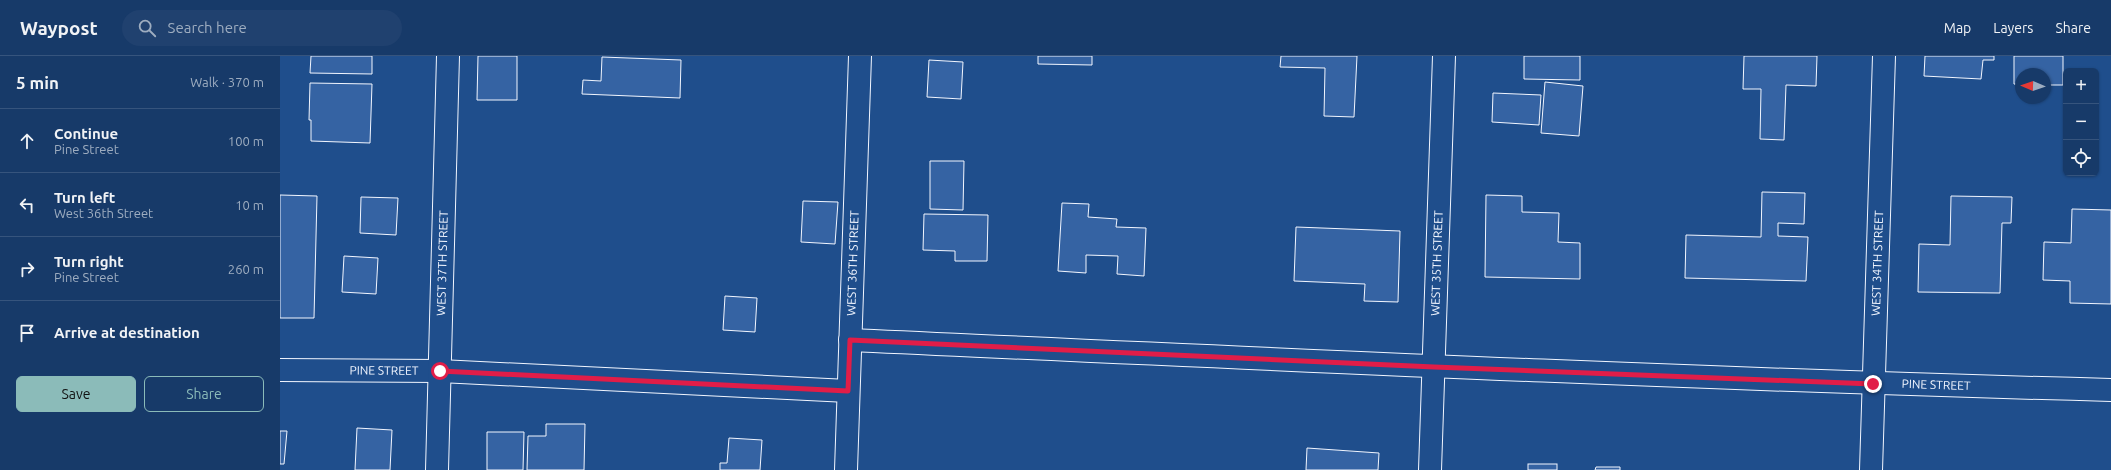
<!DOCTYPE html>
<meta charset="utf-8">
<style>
:root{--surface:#173a69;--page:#20416f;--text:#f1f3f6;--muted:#9eadc0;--line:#36547d;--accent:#8bbbb9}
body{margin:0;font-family:Ubuntu,sans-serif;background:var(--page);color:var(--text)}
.controls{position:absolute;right:12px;top:12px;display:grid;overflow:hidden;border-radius:6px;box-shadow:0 1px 3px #0004}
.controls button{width:36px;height:36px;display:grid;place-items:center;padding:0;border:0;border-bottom:1px solid var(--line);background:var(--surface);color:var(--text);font:20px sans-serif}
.compass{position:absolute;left:1735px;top:12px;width:36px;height:36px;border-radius:50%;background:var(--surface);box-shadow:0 1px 3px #0004;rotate:272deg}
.stop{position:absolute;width:12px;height:12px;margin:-9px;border:3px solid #e11d48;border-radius:50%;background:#fff}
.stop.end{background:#e11d48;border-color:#fff;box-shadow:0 1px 4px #0008}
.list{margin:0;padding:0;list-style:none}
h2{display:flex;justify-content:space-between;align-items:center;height:52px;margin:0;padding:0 16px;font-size:17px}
h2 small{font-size:13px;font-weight:400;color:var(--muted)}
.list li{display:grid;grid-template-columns:26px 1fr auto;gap:12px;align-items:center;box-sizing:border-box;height:64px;padding:0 16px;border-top:1px solid var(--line)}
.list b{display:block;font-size:15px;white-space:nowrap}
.list p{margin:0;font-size:13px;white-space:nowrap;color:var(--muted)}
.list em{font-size:13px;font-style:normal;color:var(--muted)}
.actions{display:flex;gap:8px;padding:12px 16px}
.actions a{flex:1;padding:9px 0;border:1px solid var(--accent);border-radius:6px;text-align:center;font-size:14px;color:var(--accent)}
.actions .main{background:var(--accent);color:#111}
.icon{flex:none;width:22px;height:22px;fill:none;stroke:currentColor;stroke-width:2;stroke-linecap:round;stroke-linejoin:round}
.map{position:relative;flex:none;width:1831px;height:414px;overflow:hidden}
header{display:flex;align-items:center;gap:24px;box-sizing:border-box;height:56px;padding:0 20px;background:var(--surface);border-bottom:1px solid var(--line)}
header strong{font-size:19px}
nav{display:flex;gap:22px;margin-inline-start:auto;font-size:14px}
.search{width:280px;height:36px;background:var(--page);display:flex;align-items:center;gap:10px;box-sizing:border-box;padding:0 14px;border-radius:22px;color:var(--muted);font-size:15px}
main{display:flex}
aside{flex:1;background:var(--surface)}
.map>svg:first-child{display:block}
.building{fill:#3563a3;stroke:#f2f6ff}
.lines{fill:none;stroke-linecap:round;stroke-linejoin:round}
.minor-casing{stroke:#f2f6ff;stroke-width:24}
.minor{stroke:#1f4e8c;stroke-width:22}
.route{stroke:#e11d48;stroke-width:5}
.labels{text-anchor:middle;stroke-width:3;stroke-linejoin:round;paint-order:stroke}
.street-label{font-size:12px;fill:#f2f6ff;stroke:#1f4e8c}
</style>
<header>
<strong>Waypost</strong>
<div class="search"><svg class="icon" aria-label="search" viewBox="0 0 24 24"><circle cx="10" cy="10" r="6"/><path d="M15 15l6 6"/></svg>Search here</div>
<nav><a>Map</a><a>Layers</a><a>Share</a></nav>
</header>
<main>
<aside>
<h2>5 min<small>Walk · 370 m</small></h2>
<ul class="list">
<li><svg class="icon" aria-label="ahead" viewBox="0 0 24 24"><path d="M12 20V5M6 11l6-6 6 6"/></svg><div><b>Continue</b><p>Pine Street</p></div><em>100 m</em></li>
<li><svg class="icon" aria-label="left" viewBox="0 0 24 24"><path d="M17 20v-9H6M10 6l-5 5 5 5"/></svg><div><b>Turn left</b><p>West 36th Street</p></div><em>10 m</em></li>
<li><svg class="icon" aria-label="right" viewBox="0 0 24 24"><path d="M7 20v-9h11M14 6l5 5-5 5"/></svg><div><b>Turn right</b><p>Pine Street</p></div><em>260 m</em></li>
<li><svg class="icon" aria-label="arrive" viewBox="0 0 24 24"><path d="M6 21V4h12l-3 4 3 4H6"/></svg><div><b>Arrive at destination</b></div></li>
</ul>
<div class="actions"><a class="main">Save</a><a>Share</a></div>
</aside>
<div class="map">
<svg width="1831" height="414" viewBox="0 0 1831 414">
<rect width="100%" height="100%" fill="#1f4e8c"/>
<!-- building -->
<g class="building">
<polygon points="31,0 92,0 92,18 30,17"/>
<polygon points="198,0 237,0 237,44 197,44"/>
<polygon points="758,0 812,0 812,9 758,8"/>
<polygon points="1001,0 1077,0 1074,61 1044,60 1045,12 1000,11"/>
<polygon points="1244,0 1300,0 1300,24 1244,23"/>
<polygon points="1464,0 1537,0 1536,30 1506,29 1504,84 1480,83 1481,33 1463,33"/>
<polygon points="1645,0 1714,0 1714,4 1703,4 1701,23 1644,20"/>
<polygon points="1734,0 1783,0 1783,29 1765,29 1765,18 1741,18 1741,29 1734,28"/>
<polygon points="322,1 401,4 400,42 302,38 303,24 321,25"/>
<polygon points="649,4 683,6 681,43 647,41"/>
<polygon points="1265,26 1303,30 1299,80 1261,77"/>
<polygon points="30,27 92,28 90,87 31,85 31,64 29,64"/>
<polygon points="1213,37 1261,39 1259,69 1212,66"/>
<polygon points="650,105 684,105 683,154 650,153"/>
<polygon points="1482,136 1525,137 1524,168 1498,167 1498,180 1528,181 1526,225 1405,222 1406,179 1481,181"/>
<polygon points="0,139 37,140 34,262 0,262"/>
<polygon points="1206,139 1242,140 1242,156 1279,157 1278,186 1300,187 1300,223 1205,221"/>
<polygon points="1671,140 1732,141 1731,167 1722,167 1720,237 1638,236 1639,188 1670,189"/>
<polygon points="81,141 118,142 116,179 80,177"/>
<polygon points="523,145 558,146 555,188 521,186"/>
<polygon points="782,147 809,148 808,161 837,163 836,171 866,172 864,220 837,218 838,200 806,199 806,217 778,215"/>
<polygon points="1792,153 1831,154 1831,248 1790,247 1790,225 1763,224 1764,186 1791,187"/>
<polygon points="644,158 708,159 707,205 675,205 675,195 643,194"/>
<polygon points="1016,171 1120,175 1118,246 1084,245 1085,228 1014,225"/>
<polygon points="64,200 98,202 96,238 62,236"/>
<polygon points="445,240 477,242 475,276 443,274"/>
<polygon points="266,368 305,368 304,414 247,414 248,380 266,380"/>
<polygon points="77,372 112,374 110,414 75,414"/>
<polygon points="0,375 7,375 4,408 0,408"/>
<polygon points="207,376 244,376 243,414 207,414"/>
<polygon points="449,382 482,384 480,414 440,414 440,407 447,407"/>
<polygon points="1027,392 1099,397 1098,414 1026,414"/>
<rect x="1248" y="408" width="29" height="6"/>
<polygon points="1316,411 1340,411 1340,414 1315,414"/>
</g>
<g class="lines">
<defs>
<g id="minor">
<path id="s1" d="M 570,284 C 990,303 1410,323 1831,334"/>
<path id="s2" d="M 0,314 L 160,315 L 568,335"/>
<path id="s3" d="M 157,414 L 168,0"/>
<path id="s4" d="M 566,414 L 580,0"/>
<path id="s5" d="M 1150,414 L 1164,0"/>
<path id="s6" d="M 1591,414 L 1604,0"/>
</g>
</defs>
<!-- minor casing -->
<use href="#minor" class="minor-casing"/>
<!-- minor -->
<use href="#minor" class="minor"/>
</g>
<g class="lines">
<!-- route -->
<polyline class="route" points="160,315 568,335 570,284 1154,311 1593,328"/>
</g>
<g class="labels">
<!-- street labels -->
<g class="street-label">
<text dy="4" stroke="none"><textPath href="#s3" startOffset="207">WEST 37TH STREET</textPath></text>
<text dy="4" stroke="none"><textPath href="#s4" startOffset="207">WEST 36TH STREET</textPath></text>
<text dy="4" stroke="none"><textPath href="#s5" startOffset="207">WEST 35TH STREET</textPath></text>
<text dy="4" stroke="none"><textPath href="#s6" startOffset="207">WEST 34TH STREET</textPath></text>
<text dy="4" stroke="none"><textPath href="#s2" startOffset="104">PINE STREET</textPath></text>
<text dy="4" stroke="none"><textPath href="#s1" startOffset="1087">PINE STREET</textPath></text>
</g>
</g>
</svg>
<div class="controls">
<button>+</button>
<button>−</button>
<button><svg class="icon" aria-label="locate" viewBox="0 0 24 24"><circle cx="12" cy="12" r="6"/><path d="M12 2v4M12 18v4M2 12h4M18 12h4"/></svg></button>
</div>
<svg class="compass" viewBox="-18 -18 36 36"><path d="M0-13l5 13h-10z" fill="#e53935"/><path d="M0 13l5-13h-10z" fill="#9eadc0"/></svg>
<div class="stop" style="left:160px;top:315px"></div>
<div class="stop end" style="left:1593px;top:328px"></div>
</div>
</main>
